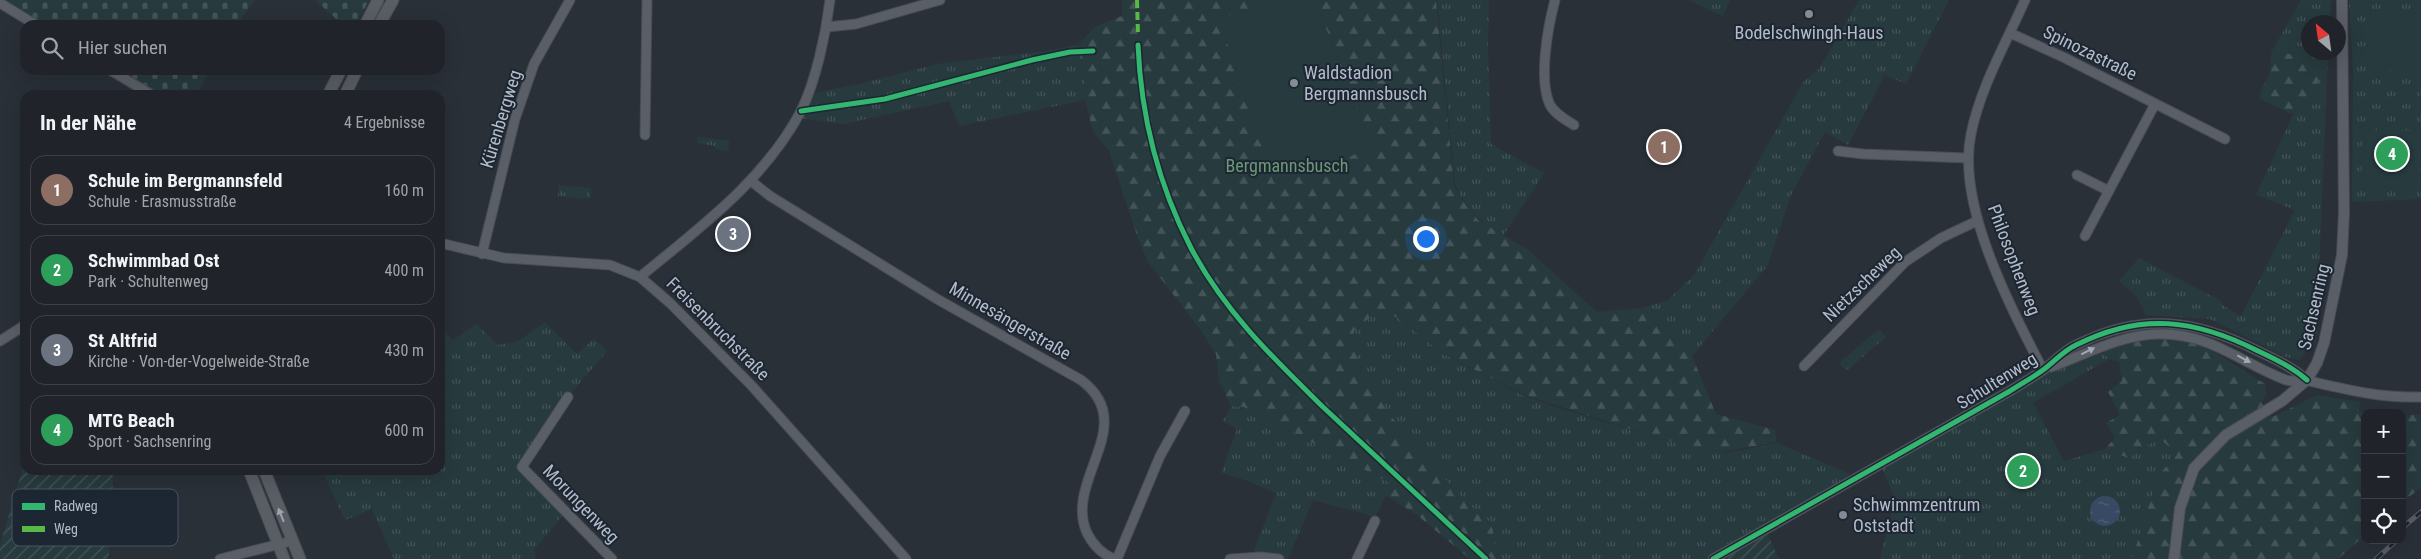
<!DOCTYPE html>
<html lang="de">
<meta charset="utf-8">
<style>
:root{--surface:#20242a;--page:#282c32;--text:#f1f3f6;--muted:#a2a4a8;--line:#3d4147;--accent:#b45309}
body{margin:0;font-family:"Roboto Condensed",sans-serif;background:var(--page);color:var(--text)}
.controls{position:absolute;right:15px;bottom:15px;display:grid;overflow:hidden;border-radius:10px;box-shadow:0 5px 20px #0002}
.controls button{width:45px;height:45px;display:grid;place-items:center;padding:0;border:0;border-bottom:1px solid var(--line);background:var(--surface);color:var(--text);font:25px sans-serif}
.compass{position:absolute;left:2301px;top:15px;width:45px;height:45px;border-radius:50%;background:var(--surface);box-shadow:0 5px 20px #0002;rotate:331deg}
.you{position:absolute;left:1425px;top:238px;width:18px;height:18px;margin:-12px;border:4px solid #fff;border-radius:50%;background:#1a73e8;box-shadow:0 0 0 8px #1a73e833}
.badge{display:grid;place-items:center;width:32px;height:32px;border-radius:50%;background:var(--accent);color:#fff;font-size:16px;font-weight:700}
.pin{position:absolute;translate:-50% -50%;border:2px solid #fff;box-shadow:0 1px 5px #0006}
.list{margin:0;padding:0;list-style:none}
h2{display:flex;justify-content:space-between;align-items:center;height:65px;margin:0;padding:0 20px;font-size:21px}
h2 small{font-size:16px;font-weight:400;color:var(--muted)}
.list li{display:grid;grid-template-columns:32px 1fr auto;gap:15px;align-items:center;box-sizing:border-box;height:70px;margin:0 10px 10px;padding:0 10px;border:1px solid var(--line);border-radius:15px}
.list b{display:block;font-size:19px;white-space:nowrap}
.list p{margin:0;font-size:16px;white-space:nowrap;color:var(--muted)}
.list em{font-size:16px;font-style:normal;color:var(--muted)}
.icon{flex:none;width:28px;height:28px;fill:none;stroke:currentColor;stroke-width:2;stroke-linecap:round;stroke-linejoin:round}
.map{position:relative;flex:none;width:2421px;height:559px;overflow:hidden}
.search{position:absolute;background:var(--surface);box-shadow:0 5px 20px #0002;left:20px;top:20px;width:425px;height:55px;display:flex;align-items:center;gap:12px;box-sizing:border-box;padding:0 18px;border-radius:15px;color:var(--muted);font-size:19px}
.panel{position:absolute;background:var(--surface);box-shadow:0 5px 20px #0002;left:20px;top:90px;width:425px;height:385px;border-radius:15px}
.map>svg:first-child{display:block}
.grass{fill:url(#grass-tufts)}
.forest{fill:url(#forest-firs)}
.cemetery{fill:url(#cemetery-stones)}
.garden{fill:url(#garden-furrows)}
.pitch{fill:#273a3e}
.water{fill:url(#water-ripples)}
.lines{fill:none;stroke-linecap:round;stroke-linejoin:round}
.minor-casing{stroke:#484c53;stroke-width:11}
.tertiary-casing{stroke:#484c53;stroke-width:12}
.secondary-casing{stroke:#484c53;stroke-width:13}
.minor{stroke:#5a5e66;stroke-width:9}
.tertiary{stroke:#5a5e66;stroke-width:10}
.secondary{stroke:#595d64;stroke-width:11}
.rail-casing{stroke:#595d64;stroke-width:5}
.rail{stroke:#1d2633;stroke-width:3;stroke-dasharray:9;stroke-linecap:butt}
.quiet{stroke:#58b947;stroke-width:4;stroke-dasharray:8 4;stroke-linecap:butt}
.cycleway-casing{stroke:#1d2633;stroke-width:8}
.cycleway{stroke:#33b770;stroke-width:5}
.oneway{fill:#a2a9b5}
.oneway2{fill:#9da4b0}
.poi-dot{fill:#848b96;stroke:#1d2633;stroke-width:2}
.labels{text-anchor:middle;stroke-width:4;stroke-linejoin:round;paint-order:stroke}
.poi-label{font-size:18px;fill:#b4bcc9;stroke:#1d2633;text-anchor:start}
.street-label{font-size:18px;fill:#b4bcc9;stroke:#1d2633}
.park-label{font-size:18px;fill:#6b9a76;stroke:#1d2633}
.key{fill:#1d2633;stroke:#4a5360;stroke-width:1}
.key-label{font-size:14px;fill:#b4bcc9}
</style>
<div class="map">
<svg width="2421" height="559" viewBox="0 0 2421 559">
<defs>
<pattern id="grass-tufts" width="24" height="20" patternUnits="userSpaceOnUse" patternTransform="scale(1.25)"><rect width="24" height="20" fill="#273a3e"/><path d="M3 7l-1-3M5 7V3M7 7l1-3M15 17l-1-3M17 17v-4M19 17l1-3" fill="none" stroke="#445559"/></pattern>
<pattern id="forest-firs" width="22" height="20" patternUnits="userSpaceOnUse" patternTransform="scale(1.25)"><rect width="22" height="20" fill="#273a3e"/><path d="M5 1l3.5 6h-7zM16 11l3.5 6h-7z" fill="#445559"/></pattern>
<pattern id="cemetery-stones" width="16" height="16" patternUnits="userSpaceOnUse" patternTransform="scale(1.25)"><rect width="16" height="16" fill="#273a3e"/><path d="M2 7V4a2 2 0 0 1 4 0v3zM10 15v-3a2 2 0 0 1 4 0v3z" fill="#445559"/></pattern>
<pattern id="garden-furrows" width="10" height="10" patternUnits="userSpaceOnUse" patternTransform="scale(1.25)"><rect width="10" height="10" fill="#273a3e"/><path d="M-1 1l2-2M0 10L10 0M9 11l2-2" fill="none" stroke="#445559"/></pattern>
<pattern id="water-ripples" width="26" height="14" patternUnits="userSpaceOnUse" patternTransform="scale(1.25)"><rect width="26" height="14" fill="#384963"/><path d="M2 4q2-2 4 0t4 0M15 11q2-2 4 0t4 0" fill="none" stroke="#526178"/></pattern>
</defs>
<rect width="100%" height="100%" fill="#2a3038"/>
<!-- grass -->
<g class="grass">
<path d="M 1437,0 L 1489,0 L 1488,48 L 1491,144 L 1544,173 L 1503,236 C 1481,222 1466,210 1455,185 Z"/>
<polygon points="1688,0 1730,0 1723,16"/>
<polygon points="1859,0 1949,0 1906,84 1885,75 1848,145 1825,132 1790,197 1768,265 1692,356 1670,331 1642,308 1668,300 1694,275 1804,81 1819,69"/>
<polygon points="2301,0 2331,0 2330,22 2308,22 2308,52 2328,53 2316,341 2299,360 2286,357 2210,319 2146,315 2137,297 2119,281 2139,258 2221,301 2222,305 2241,316 2295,210 2256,195 2298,104 2312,99 2305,57 2272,51"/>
<polygon points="2349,0 2421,0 2421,199 2352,202 2353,74"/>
<polygon points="1078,45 1084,76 1085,100 959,126 949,101 843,124 797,118 807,94 860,84 937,64 1045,51"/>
<polygon points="698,137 729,141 728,151 715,149 715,146 697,143"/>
<polygon points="559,185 591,188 590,199 558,196"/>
<path d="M 1388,314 L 1398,318 L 1442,353 L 1522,395 L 1559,408 L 1661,439 L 1726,453 L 1777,443 L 1850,474 L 1771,528 L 1713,559 L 1501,559 C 1491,550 1496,534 1490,523 C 1485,515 1474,510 1467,503 C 1433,465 1349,384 1354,331 L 1370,317 Z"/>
<polygon points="545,322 577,354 594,339 607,351 567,398 522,467 565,512 535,549 535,559 394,559 372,509 345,520 326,479 325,470 440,470 440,329 453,340 476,324 498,345 517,342"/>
<polygon points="1879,329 1886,337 1846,371 1839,363"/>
<polygon points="2099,347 2109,359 2033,403 2064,461 2105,449 2128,458 2159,438 2177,454 2158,476 2132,559 1880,559 1895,499 1881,466 2044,370"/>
<polygon points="1231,406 1244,407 1392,484 1375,517 1313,500 1288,559 1251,558 1276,493 1245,480 1221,473 1237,429 1223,421"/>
</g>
<!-- forest -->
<g class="forest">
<path d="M 1122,0 L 1436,0 L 1454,185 L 1462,200 L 1478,220 L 1527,249 L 1597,312 L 1642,308 L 1670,331 L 1692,356 L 1716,414 L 1775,430 L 1777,442 L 1722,452 L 1661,439 L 1524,395 L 1442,353 L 1398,318 L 1388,314 L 1370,317 L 1354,331 C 1349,384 1434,465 1467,503 C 1474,510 1485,515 1490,523 C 1497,534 1491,550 1501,559 L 1470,559 L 1417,515 L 1385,495 L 1392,484 L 1244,407 L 1231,406 L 1219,380 L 1216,354 L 1200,329 L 1148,262 L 1139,241 L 1109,151 L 1093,131 L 1085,100 L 1084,76 L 1078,45 L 1095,27 L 1122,16 Z"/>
<path d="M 2272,51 L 2305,57 L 2320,77 L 2312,100 L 2299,104 L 2294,113 L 2290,113 L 2260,99 C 2261,83 2268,82 2270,72 C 2271,65 2270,58 2272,51 Z"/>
<polygon points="2137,336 2192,338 2265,384 2266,395 2261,402 2272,417 2317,395 2360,402 2359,412 2365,413 2365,535 2338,559 2132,559 2158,476 2177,454 2159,438 2128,458 2105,449 2115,438 2106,423 2120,415 2108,392 2122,381 2119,362 2109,359 2099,347"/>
<polygon points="2421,414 2421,488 2402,502 2402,416"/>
</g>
<!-- cemetery -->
<g class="cemetery">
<polygon points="0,0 255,0 237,25 37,25"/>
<polygon points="315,0 369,0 356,25 343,25"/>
<polygon points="111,70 210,70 196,95 153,95"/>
</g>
<!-- garden -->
<g class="garden">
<polygon points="25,461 25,470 113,470 112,530 108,559 0,559 0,545"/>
<polygon points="1766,531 1779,559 1714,559"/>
</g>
<!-- pitch -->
<g class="pitch">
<polygon points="1272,0 1315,0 1373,148 1274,183 1219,19"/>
<polygon points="2371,10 2421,13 2421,72 2367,70"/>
<polygon points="2363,130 2421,131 2420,187 2361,185"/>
</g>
<!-- water -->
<circle class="water" cx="2105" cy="511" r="15"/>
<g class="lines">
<defs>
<g id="minor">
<path d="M 1555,0 C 1548,26 1538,80 1550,105 C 1555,114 1566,120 1574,125"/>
<path d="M 2025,0 C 2006,43 1980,88 1971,134 C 1956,205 2011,308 2043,370"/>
<polyline points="0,3 36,25"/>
<polyline points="827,27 856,24 940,0"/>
<polyline points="2010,33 2063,57 2225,139"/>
<polyline points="110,70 152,95"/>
<polyline points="645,135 647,0"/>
<polyline points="1838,151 1863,154 1968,158"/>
<polyline points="2077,175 2109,191"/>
<path d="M 751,181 L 770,196 L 937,299 L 1081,380 C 1141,425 1063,480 1087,533 C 1093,545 1102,554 1114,559"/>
<polyline points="2085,236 2155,104"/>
<polyline points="440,243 504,258 610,265 640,277 670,303 752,386 906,559"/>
<polyline points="482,254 515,119 534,64 570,0"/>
<path d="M 640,277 C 699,228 764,181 801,111 C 816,81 826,33 830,0"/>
<polyline points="0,341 25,325"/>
<polyline points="1804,366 1905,262 1941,238 1977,221"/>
<path d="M 2051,367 C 2087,354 2119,335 2159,334 C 2210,333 2241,363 2286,380 C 2293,382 2301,380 2309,381 C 2348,390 2380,398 2421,397"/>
<polyline points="568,397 522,467 612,559"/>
<polyline points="220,559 292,541"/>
<polyline points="1117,559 1160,456 1185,411"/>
<polyline points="1230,559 1261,557 1279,559"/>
<polyline points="1357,559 1375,521"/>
<path d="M 1713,559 L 2010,391 C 2021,384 2032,378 2043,370 C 2054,362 2063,351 2076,345 C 2141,312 2195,319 2258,351 C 2275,359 2292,367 2307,380"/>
</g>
<polyline id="tertiary" points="2174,559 2180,508 2194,468 2226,435 2282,401 2307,380 2317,363 2324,343 2342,255 2344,212 2342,0"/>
<g id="secondary">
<polyline points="365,25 378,0"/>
<polyline points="379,25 393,0"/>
<polyline points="328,95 341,70"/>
<polyline points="345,95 357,70"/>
<polyline points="249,470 284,559"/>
<polyline points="264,470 300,559"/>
</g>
</defs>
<!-- minor casing -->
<use href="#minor" class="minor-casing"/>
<!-- tertiary casing -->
<use href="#tertiary" class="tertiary-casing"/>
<!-- secondary casing -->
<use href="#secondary" class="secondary-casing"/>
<!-- minor -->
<use href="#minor" class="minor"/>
<!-- tertiary -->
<use href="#tertiary" class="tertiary"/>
<!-- secondary -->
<use href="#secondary" class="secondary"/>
<defs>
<g id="rail">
<polyline points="2402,528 2421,512"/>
<polyline points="2376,559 2397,540"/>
</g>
</defs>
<!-- rail casing -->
<use href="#rail" class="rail-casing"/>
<!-- rail -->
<use href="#rail" class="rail"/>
<!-- quiet -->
<polyline class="quiet" points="1137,0 1138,36"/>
<defs>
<g id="cycleway">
<path d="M 1138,45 C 1141,117 1158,184 1191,248 C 1224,311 1274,359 1323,407 C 1377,458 1432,508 1486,559"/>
<polyline points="801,111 885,99 1032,60 1070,52 1093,51"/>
<path d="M 1713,559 L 2010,391 C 2021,384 2032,378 2043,370 C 2054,362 2063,351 2076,345 C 2141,312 2195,319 2258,351 C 2275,359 2292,367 2307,380"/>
</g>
</defs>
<!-- cycleway casing -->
<use href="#cycleway" class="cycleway-casing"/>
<!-- cycleway -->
<use href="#cycleway" class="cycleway"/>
</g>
<!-- one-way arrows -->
<defs><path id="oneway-solid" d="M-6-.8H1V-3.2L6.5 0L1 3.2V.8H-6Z" transform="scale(1.25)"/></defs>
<g class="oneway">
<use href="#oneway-solid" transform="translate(2088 351) rotate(-26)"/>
<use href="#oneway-solid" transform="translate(2244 359) rotate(28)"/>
</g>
<use class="oneway2" href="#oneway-solid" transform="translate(281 515) rotate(-112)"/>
<!-- markers -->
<g class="poi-dot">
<circle cx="1809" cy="14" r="5"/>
<circle cx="1294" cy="83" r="5"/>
<circle cx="1843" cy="515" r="5"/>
</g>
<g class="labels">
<!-- poi labels -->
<g class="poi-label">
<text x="1809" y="39" text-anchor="middle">Bodelschwingh-Haus</text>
<text x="1304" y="79">Waldstadion<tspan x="1304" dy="21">Bergmannsbusch</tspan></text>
<text x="1853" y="511">Schwimmzentrum<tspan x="1853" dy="21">Oststadt</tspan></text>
</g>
<!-- street labels -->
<g class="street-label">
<text transform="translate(2090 53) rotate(26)" y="6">Spinozastraße</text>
<text transform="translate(501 119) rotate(-73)" y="6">Kürenbergweg</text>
<text transform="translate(2014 260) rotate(69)" y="6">Philosophenweg</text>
<text transform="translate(1862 284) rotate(-44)" y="6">Nietzscheweg</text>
<text transform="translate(2314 307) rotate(-77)" y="6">Sachsenring</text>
<text transform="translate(1010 321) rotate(30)" y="6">Minnesängerstraße</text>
<text transform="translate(718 329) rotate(45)" y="6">Freisenbruchstraße</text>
<text transform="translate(1997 381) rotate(-32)" y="6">Schultenweg</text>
<text transform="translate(581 504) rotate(46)" y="6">Morungenweg</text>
</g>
<!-- park labels -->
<g class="park-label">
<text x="1287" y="172">Bergmannsbusch</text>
</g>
</g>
<!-- legend -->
<rect x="12" y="489" width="166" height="57" rx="8" class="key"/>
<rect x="22" y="503" width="23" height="7" fill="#33b770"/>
<rect x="22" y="526" width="23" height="6" fill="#58b947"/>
<g class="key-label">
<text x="54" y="511">Radweg</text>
<text x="54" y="534">Weg</text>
</g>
</svg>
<div class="controls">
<button>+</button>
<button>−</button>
<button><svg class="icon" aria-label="locate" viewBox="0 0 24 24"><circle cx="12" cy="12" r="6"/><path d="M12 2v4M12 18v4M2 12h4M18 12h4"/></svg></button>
</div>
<svg class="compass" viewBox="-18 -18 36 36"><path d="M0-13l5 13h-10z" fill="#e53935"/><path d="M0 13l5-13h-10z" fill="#a2a4a8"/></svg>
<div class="you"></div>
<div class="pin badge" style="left:1664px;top:147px;background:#8d6e63">1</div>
<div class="pin badge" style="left:2023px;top:471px;background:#2e9e5b">2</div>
<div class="pin badge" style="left:733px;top:234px;background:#6b7280">3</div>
<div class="pin badge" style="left:2392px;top:154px;background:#2e9e5b">4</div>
<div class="search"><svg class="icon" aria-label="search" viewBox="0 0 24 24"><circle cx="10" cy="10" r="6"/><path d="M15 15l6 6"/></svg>Hier suchen</div>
<section class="panel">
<h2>In der Nähe<small>4 Ergebnisse</small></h2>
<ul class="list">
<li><span class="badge" style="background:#8d6e63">1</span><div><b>Schule im Bergmannsfeld</b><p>Schule · Erasmusstraße</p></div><em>160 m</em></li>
<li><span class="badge" style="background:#2e9e5b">2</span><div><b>Schwimmbad Ost</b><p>Park · Schultenweg</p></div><em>400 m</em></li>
<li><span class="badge" style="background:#6b7280">3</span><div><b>St Altfrid</b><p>Kirche · Von-der-Vogelweide-Straße</p></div><em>430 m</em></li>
<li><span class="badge" style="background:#2e9e5b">4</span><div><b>MTG Beach</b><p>Sport · Sachsenring</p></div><em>600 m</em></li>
</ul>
</section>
</div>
